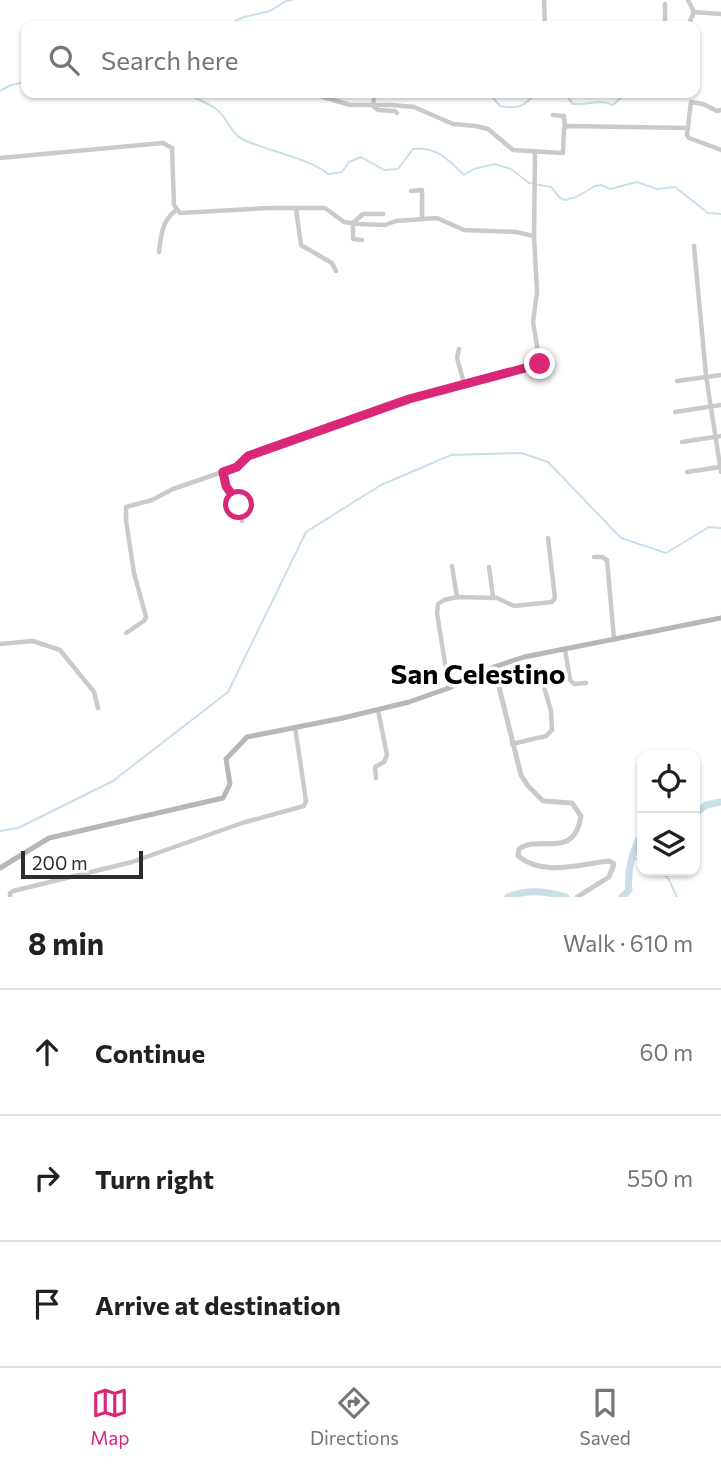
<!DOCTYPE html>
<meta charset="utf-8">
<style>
:root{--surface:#fff;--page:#f2f2f2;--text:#202124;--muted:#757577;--line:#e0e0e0;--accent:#db2777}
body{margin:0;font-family:Commissioner,sans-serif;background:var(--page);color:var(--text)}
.controls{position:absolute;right:21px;bottom:21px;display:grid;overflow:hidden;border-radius:14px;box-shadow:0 2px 5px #0004}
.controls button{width:63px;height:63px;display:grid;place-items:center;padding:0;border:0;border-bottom:2px solid var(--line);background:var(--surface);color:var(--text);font:35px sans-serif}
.scale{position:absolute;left:21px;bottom:18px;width:122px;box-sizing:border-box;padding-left:7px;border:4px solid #2d2d2d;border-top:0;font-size:19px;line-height:24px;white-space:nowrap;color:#2d2d2d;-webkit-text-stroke:5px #fff;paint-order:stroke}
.stop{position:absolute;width:21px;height:21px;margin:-16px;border:5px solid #db2777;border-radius:50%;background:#fff}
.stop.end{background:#db2777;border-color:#fff;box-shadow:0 2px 7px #0008}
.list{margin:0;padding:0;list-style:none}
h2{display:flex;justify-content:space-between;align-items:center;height:91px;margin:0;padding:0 28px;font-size:30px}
h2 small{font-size:23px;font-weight:400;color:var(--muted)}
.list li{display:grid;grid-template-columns:46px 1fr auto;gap:21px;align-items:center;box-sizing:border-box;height:126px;padding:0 28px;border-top:2px solid var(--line)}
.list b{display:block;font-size:26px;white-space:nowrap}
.list em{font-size:23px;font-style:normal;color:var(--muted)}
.icon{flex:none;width:38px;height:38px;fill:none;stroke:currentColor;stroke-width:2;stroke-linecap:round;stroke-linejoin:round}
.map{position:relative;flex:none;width:721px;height:897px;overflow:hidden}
.search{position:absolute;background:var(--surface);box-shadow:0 2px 5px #0004;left:21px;right:21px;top:21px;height:77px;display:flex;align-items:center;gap:18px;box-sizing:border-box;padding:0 24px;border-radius:14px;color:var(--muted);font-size:26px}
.sheet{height:469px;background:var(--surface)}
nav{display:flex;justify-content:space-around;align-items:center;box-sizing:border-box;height:98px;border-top:2px solid var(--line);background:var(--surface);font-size:19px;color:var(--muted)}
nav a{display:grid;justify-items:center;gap:4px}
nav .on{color:var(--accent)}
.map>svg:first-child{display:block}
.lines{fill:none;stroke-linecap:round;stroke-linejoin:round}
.stream{stroke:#c9e0e9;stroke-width:2}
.river{stroke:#c9e0e9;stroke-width:7}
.minor{stroke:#cacaca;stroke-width:4.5}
.tertiary{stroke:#cacaca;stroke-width:5}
.secondary{stroke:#b7b7b7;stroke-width:5}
.route{stroke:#db2777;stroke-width:9}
.labels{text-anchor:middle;stroke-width:7;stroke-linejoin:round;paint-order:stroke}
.quarter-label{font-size:28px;font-weight:bold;fill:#000;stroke:#fff}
</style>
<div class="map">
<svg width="721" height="897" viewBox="0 0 721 897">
<rect width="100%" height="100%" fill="#fff"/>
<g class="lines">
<!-- stream -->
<g class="stream">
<polyline points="196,26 231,23 244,17 270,11 286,1 292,0"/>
<polyline points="0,91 11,85 26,82"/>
<path d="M 188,93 C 196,100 207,102 216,109 C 228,117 229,133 244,140 C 266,150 313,160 328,174 L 342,172 L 349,162 L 361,157 L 384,170 L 398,169 L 413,149 C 438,147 447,159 464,175 L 474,169 L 495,164 L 511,169 L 529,183 L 551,187 L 560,198 L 565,200 L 576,197 L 595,186 L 601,185 L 610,189 L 637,182 L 657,189 L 675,187 L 708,213 L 721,214"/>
<path d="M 489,93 L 500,106 C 520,109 522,107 537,93"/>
<path d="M 564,93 L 573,104 C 587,105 600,99 613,105 L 626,93"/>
<polyline points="0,831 18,828 113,781 228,692 306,532 381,485 451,455 521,453 548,462 621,538 666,553 709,527 721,528"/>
<polyline points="633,857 642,862"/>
<polyline points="659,871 668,878 677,897"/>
</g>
<!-- river -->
<g class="river">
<polyline points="695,814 706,805 721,802"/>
<path d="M 508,897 C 526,889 547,891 566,897"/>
<path d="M 622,897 L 629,890 C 627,874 632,848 642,835"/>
</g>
<!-- minor -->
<g class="minor">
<polyline points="544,0 545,26"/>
<polyline points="688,0 694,12"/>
<polyline points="665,26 665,4"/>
<polyline points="688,26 694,12 721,14"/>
<polyline points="320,96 350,105 391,105 414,107 453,124 476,126 488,129 513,150 563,153 564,128 567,126 688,128"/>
<polyline points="372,105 378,110 395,111 397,113"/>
<polyline points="373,105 375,93"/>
<polyline points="721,110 717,111 703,104 691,102 687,135 689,138 721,150"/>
<polyline points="553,115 564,116 565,127"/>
<polyline points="0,158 163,143 172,148 174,205 180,213 269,208 325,208 344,222 359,224 385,225 396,221 437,218 464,230 516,232 534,236"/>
<polyline points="411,191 422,190 422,219"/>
<polyline points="296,209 301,245 332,263 336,271"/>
<polyline points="362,240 353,239 353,223 363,214 383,214"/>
<polyline points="694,246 706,376 721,472"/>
<path d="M 159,252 C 161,235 162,221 176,210"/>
<polyline points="459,349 457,358 464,383"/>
<polyline points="677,381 721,375"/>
<polyline points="675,412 721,405"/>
<polyline points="682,442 721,436"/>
<path d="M 223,472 C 228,490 239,503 242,521"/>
<polyline points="687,472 720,467"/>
<polyline points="594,557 602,557 607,560 614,639"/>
<polyline points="452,566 457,597"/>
<polyline points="489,567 493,597"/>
<polyline points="126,633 144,621 146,617 134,573 126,520 126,507 152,500 173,489 237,467 249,456 258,452 409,399 540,364 533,322 537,292 534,236 535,152"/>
<polyline points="0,644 33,641 60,650 94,692 98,708"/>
<polyline points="565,649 570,680 574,684 586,683"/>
<polyline points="449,688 437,613 438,604 444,600 457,597 497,598 514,606 552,602 555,598 548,538"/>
<polyline points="512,744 546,736 552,730 551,711 542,680"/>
<polyline points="376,778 375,767 384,762 387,755 378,710"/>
<polyline points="10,897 10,893 13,891 132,862 242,823 304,806 306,801 295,727"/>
</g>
<!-- tertiary -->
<path class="tertiary" d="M 494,667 L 521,775 L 528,786 L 543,801 L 572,803 L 581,816 C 574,861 538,834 519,849 L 518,856 C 544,877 579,864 609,861 L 614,864 L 609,877 L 577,897"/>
<!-- secondary -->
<polyline class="secondary" points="0,868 49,838 223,798 230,784 226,759 247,737 343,718 409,702 449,688 494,667 524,657 721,618"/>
</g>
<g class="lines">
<!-- route -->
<polyline class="route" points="239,505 226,486 223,472 237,467 248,456 409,399 540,364"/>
</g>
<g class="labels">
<!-- quarter labels -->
<g class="quarter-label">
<text x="478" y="684">San Celestino</text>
</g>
</g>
</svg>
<div class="controls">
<button><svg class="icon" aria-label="locate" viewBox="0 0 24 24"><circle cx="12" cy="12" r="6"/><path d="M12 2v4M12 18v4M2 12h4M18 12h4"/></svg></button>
<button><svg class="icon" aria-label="layers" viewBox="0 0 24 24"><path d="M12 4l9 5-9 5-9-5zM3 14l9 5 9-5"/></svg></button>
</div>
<div class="scale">200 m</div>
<div class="stop" style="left:239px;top:505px"></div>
<div class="stop end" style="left:540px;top:364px"></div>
<div class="search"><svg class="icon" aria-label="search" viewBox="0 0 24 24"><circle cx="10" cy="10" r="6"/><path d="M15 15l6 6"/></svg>Search here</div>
</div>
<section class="sheet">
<h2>8 min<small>Walk · 610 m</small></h2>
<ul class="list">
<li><svg class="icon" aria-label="ahead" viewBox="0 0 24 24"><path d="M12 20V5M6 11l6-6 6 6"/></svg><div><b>Continue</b></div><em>60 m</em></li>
<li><svg class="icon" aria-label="right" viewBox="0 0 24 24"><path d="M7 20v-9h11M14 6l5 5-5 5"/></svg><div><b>Turn right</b></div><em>550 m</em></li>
<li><svg class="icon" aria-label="arrive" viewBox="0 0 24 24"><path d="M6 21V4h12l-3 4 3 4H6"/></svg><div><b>Arrive at destination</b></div></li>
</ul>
</section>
<nav>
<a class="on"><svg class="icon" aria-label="map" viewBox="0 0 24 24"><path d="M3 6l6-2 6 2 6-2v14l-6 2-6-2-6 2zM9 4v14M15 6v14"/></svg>Map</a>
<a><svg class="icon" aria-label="directions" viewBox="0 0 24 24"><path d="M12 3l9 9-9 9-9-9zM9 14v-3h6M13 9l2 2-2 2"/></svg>Directions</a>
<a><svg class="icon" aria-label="saved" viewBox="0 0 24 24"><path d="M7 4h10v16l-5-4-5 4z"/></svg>Saved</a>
</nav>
